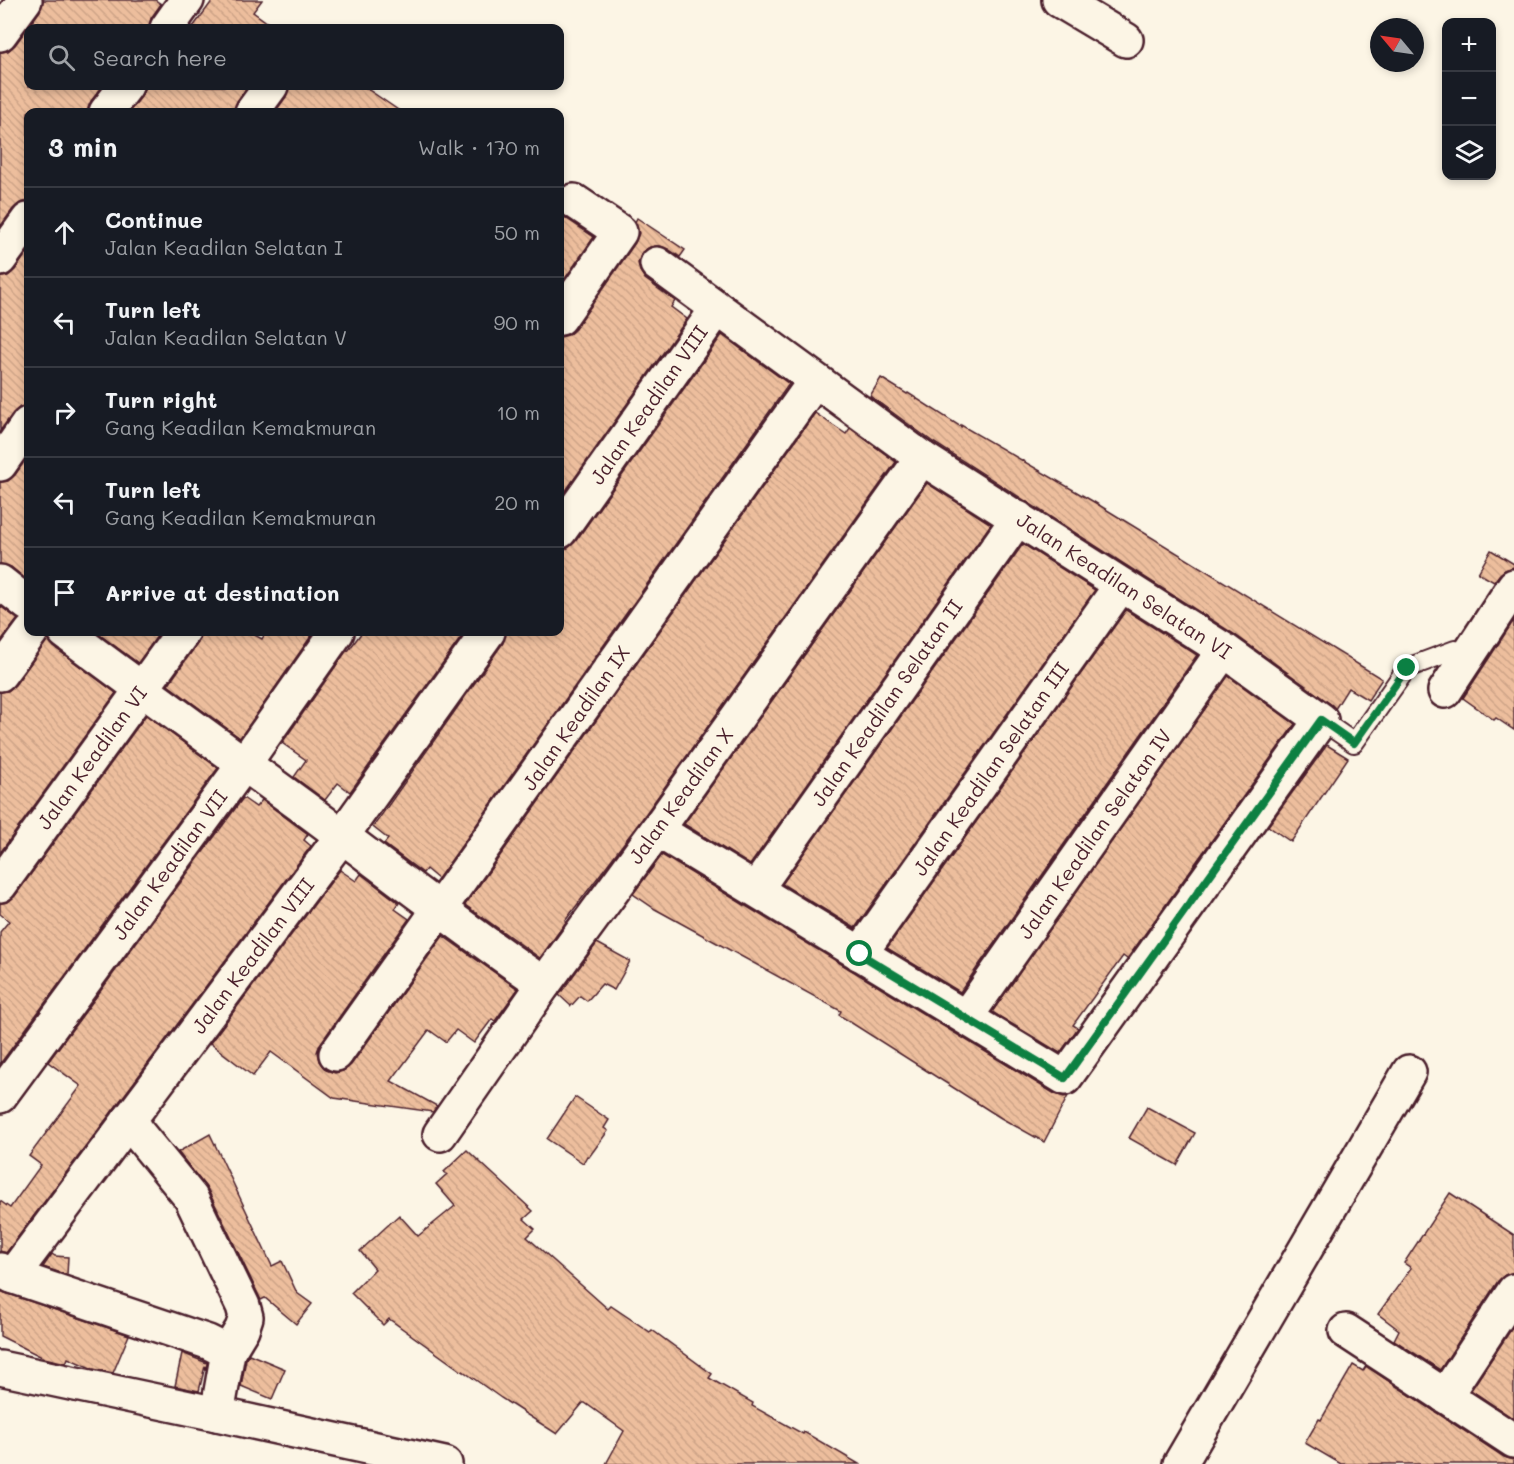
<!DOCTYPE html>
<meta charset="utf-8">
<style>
:root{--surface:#171b24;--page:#242831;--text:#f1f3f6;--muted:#9ea1a6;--line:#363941}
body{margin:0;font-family:Mali,sans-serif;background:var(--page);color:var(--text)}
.controls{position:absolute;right:18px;top:18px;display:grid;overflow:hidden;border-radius:12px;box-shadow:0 3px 9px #0003}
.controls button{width:54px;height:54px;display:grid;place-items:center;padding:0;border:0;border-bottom:2px solid var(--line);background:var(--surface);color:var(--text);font:30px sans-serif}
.compass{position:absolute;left:1370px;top:18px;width:54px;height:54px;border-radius:50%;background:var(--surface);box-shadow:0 3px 9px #0003;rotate:299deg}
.stop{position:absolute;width:18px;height:18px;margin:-14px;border:4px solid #0b8043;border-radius:50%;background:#fff}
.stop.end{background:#0b8043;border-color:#fff;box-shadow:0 2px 6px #0008}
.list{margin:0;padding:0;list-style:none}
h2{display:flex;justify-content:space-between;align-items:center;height:78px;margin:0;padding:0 24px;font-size:26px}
h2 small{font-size:20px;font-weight:400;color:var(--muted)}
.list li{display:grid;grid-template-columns:39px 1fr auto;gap:18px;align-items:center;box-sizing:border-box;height:90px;padding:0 24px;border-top:2px solid var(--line)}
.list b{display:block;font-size:22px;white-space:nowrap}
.list p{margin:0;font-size:20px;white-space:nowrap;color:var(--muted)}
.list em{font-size:20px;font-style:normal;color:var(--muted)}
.icon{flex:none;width:33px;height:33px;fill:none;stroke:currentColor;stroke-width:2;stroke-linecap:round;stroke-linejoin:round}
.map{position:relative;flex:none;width:1514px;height:1464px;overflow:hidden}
.search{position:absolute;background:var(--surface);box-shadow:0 3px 9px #0003;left:24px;top:24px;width:540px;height:66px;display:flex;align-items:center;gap:15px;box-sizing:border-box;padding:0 21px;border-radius:12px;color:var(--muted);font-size:22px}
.panel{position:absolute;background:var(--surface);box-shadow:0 3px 9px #0003;left:24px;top:108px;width:540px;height:528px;border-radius:12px}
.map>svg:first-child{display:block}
.building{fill:url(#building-back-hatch);stroke:#4a1f2b;stroke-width:1.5}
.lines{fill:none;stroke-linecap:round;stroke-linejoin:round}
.service-casing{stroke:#4a1f2b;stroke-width:22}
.minor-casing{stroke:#4a1f2b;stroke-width:38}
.service{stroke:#fcf5e5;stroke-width:18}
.minor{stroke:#fcf5e5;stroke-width:33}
.route{stroke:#0b8043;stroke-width:8}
.labels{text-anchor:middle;stroke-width:4.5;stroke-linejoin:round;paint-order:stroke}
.street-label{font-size:20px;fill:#4a1f2b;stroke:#fcf5e5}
</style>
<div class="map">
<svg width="1514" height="1464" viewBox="0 0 1514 1464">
<defs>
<pattern id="building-back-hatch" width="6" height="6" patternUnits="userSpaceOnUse" patternTransform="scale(1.5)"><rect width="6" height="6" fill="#edbe9d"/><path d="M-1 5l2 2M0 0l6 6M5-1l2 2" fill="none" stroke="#cda387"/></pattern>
</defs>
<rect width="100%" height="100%" fill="#fcf5e5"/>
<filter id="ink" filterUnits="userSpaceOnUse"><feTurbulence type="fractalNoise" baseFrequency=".0167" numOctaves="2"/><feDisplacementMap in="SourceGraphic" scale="12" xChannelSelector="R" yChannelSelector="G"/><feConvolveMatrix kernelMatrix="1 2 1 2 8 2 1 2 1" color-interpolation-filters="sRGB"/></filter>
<g filter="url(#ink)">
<!-- building -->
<g class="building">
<polygon points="43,0 155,0 161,4 151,18 149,28 28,28 28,86 103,86 91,101 88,109 88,112 28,112 28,201 20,203 13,209 0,227 0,52 8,51 15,45 40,11"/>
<polygon points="213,0 262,0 253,12 275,28 190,28 192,26 193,27"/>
<polygon points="144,86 248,86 237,101 234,112 129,112 141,97 144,89"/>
<polygon points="289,86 363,86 401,112 275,112 286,97"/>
<polygon points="560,212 564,217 594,237 560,286"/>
<polygon points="637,218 685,250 680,257 668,249 660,246 650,247 642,252 638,263 640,271 645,279 675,301 671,307 687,319 560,499 560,337 568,335 575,329 635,243 639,233 635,222"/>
<polygon points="28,251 28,400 24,406 20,407 13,413 0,431 0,277 8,276 15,270"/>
<polygon points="722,335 789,384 438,879 426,869 423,873 384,844 388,839 373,827 503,643 506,632 560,632 560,550 568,548 575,542"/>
<polygon points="881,378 907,394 908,393 961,427 961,425 1094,502 1382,679 1368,700 1348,688 1335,709 1332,705 1234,634 933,442 870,396"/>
<polygon points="815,413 846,434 850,428 896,462 642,819 565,921 566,922 540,958 465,905"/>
<polygon points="28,456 28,581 11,567 0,564 0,482 8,481 15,475"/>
<polygon points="927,483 991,524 750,865 684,824"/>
<polygon points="1023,544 1095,590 855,928 782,884"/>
<polygon points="1491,550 1514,564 1514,567 1505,570 1499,575 1494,582 1478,573"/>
<polygon points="0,606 18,619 0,642"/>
<polygon points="1126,610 1197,655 960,992 887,948"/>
<polygon points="1514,620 1514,730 1496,718 1494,720 1463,698"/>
<polygon points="96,632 160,632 138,663"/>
<polygon points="201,632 249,632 262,639 266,632 314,632 240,738 168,685 198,643"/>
<polygon points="362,632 465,632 350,792 338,783 325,800 294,777 306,760 282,743 347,650 348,651"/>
<polygon points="48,639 54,647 116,693 0,853 0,692 8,691 15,685"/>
<polygon points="1228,676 1295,724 1127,959 1123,956 1073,1025 1078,1028 1060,1053 992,1012"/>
<polygon points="146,715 218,768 0,1064 0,932 9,921 0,914 0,903 8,902 15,896"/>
<polygon points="1327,745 1348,758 1291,842 1268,826"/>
<polygon points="243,798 256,807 262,800 308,834 304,840 311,846 6,1253 0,1251 0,1201 10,1208 41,1165 29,1156 81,1086 48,1062"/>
<polygon points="662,855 1055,1094 1064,1097 1068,1096 1044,1142 1001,1118 839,1015 841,1011 655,909 633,894"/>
<polygon points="340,870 356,881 361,874 399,903 395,909 409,919 320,1044 317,1052 319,1061 326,1070 335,1073 343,1071 351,1065 443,936 518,989 495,1021 492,1019 474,1043 456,1030 446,1042 429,1030 391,1081 437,1106 433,1112 334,1098 271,1052 253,1076 210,1043"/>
<polygon points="597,943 630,961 614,990 602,984 587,1001 580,996 571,1006 559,995"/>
<polygon points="575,1097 609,1120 604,1128 608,1131 589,1157 587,1156 583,1163 547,1139"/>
<polygon points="1147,1107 1195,1133 1177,1165 1129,1138"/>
<polygon points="210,1134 272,1266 282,1261 297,1293 312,1304 296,1324 265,1298 261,1300 208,1190 178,1152"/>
<polygon points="467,1150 533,1211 524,1219 535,1229 527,1237 608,1309 611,1306 650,1332 652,1330 712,1374 709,1378 753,1403 752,1406 803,1434 804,1432 859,1464 606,1464 624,1431 585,1403 583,1403 557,1434 501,1398 463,1371 463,1372 389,1319 383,1325 351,1293 375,1269 360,1251 399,1215 418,1236 455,1206 436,1184 447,1174 444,1172"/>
<polygon points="1450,1193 1514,1235 1514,1272 1505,1275 1498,1281 1440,1370 1394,1340 1399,1330 1378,1314 1411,1268 1404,1263"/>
<polygon points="52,1254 55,1256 68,1257 67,1275 43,1267"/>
<polygon points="0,1291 129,1335 113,1373 93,1369 68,1358 66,1363 44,1358 0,1336"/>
<polygon points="1514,1325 1514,1419 1471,1390"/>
<polygon points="182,1353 207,1363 206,1370 205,1366 199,1391 175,1386"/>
<polygon points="249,1354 285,1369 272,1399 241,1386 246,1359"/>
<polygon points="1353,1365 1363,1371 1366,1366 1504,1457 1514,1460 1514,1464 1341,1464 1305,1443 1319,1419 1321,1420"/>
</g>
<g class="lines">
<defs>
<polyline id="service" points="1321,720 1354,743 1407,668 1455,650 1467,657"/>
<g id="minor">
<polyline points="1059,0 1126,40"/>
<polyline points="167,28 187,0"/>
<polyline points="0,34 25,0"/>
<polyline points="106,112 126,86"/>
<polyline points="252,112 271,86"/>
<polyline points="0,259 28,220"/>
<polyline points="657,264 922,458 1224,650 1321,720 1065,1078 657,830"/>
<polyline points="560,318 620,232 574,201"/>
<polyline points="0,464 28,424"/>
<polyline points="560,531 717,309"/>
<polyline points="0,582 28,604"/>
<path d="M 65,632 C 146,693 228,752 310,812 C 388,870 464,930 544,984"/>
<polyline points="0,674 31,632"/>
<polyline points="1445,691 1514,586"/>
<polyline points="0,885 183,632"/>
<polyline points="756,889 1018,518"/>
<polyline points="860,954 1121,585"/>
<polyline points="966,1017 1224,650"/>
<polyline points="336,1054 815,381"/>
<polyline points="0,1096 239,771 337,632"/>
<polyline points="128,1121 191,1198 243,1306 246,1317 242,1329 228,1352"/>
<polyline points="440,1134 544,984 657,830 922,458"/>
<polyline points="0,1270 12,1276 208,1342 228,1352 217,1414"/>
<polyline points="12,1276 342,836 488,632"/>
<polyline points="1346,1331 1514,1441"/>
<polyline points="0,1368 217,1414 445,1464"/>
<polyline points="1445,1396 1514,1291"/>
<polyline points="1180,1464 1409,1072"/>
</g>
</defs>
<!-- service casing -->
<use href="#service" class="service-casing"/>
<!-- minor casing -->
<use href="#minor" class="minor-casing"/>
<!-- service -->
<use href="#service" class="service"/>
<!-- minor -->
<use href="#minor" class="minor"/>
</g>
</g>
<g class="lines" filter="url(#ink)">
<!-- route -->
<polyline class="route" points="860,954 1065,1078 1321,720 1354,743 1407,668"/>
</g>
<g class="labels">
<!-- street labels -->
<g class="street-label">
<text transform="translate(649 405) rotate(-55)" y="7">Jalan Keadilan VIII</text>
<text transform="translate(1124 586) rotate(33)" y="7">Jalan Keadilan Selatan VI</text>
<text transform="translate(887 703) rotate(-55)" y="7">Jalan Keadilan Selatan II</text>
<text transform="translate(576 718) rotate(-55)" y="7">Jalan Keadilan IX</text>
<text transform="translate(92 758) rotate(-54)" y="7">Jalan Keadilan VI</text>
<text transform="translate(991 769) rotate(-55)" y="7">Jalan Keadilan Selatan III</text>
<text transform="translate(681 796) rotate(-54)" y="7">Jalan Keadilan X</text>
<text transform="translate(1095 834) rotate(-55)" y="7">Jalan Keadilan Selatan IV</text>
<text transform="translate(170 865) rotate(-54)" y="7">Jalan Keadilan VII</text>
<text transform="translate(253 956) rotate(-53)" y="7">Jalan Keadilan VIII</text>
</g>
</g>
</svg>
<div class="controls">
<button>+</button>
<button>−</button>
<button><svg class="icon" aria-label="layers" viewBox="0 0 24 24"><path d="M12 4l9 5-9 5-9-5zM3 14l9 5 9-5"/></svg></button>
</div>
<svg class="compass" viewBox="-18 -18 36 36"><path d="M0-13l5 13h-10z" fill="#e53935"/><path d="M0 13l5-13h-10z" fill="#9ea1a6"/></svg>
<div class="stop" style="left:860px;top:954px"></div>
<div class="stop end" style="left:1407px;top:668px"></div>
<div class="search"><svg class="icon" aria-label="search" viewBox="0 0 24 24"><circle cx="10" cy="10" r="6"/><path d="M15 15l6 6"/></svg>Search here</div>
<section class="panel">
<h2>3 min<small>Walk · 170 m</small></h2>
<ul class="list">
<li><svg class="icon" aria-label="ahead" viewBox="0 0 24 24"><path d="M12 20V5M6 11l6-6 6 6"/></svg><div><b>Continue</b><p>Jalan Keadilan Selatan I</p></div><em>50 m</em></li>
<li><svg class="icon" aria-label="left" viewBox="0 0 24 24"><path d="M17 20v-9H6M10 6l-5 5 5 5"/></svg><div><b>Turn left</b><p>Jalan Keadilan Selatan V</p></div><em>90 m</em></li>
<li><svg class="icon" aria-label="right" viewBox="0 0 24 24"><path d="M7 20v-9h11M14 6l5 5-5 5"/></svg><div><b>Turn right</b><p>Gang Keadilan Kemakmuran</p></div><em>10 m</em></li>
<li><svg class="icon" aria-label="left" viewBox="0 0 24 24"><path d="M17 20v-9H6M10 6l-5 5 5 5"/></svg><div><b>Turn left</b><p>Gang Keadilan Kemakmuran</p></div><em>20 m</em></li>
<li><svg class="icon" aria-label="arrive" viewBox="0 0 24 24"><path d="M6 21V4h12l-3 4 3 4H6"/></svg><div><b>Arrive at destination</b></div></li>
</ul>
</section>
</div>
